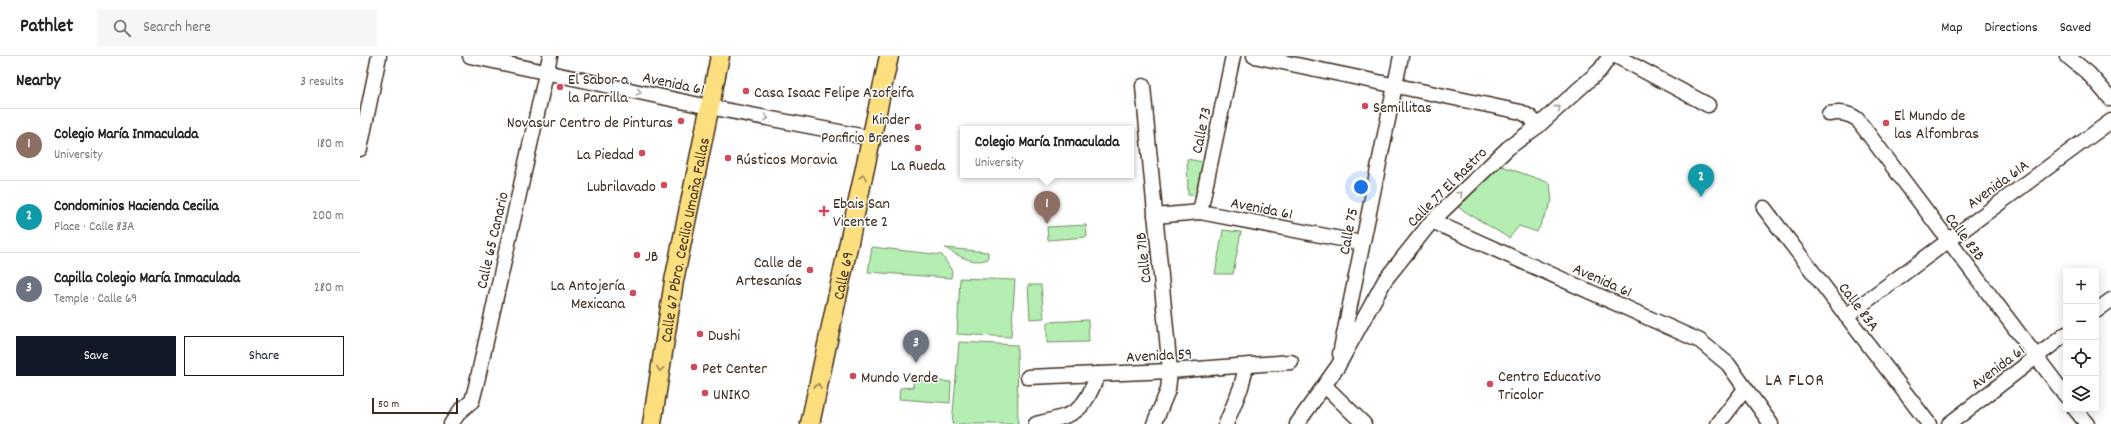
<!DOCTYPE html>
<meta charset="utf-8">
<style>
:root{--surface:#fff;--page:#f6f6f6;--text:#222;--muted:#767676;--line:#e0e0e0;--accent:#111827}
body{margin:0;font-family:Dekko,sans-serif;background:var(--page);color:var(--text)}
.controls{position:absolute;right:12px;bottom:12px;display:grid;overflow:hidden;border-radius:0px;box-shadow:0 2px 10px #0003}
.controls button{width:36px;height:36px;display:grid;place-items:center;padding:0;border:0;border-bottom:1px solid var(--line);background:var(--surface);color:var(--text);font:20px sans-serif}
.scale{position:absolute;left:12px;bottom:10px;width:86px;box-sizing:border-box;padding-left:4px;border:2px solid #3b2a1e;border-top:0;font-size:11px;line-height:14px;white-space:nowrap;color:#3b2a1e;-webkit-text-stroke:3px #fff;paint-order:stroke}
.you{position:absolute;left:1001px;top:131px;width:14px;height:14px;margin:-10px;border:3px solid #fff;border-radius:50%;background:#1a73e8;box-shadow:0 0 0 6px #1a73e833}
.badge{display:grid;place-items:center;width:26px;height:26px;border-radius:50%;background:var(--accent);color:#fff;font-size:13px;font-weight:700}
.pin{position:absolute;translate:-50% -33px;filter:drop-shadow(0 1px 2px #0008)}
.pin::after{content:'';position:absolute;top:21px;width:14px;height:12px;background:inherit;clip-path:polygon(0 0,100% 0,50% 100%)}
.popup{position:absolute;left:600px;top:70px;width:174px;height:52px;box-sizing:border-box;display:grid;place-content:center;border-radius:0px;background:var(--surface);filter:drop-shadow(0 1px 3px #0005);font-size:13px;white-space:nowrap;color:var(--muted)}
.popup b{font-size:15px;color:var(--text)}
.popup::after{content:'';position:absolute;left:50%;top:100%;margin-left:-8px;border:8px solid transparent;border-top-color:var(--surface)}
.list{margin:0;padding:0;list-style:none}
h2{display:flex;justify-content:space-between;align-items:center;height:52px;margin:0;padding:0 16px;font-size:17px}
h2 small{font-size:13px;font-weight:400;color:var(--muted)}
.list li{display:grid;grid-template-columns:26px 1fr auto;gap:12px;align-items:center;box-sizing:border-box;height:72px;padding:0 16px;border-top:1px solid var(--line)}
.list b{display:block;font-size:15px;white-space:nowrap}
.list p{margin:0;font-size:13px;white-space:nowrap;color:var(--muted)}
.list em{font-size:13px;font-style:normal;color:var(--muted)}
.actions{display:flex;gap:8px;padding:12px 16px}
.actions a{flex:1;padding:9px 0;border:1px solid var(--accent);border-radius:0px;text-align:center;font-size:14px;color:var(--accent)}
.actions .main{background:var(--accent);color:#fff}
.icon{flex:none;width:22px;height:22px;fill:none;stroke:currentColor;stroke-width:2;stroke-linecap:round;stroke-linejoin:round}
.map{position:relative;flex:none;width:1751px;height:368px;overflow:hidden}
header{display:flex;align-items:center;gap:24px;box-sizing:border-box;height:56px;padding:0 20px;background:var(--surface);border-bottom:1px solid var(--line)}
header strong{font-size:19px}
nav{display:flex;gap:22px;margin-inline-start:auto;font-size:14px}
.search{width:280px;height:36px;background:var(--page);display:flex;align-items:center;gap:10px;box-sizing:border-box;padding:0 14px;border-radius:0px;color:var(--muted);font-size:15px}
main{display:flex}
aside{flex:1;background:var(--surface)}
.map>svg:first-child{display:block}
.green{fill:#b4eeb3;stroke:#788c68}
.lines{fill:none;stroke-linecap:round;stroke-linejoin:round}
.minor-casing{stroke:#3b2a1e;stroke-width:17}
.major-casing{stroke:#3b2a1e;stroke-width:21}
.minor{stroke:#fff;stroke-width:14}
.major{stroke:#fedf80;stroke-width:18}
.oneway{stroke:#a79f9a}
.oneway2{stroke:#9c844f}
.poi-dot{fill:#d1495b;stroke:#fff;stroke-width:1.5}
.labels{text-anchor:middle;stroke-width:3;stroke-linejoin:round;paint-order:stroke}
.poi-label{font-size:16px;fill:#3b2a1e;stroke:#fff;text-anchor:start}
.street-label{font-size:16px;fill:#3b2a1e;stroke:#fff}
.neighbourhood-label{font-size:17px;letter-spacing:1px;fill:#3b2a1e;stroke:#fff}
</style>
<header>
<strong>Pathlet</strong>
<div class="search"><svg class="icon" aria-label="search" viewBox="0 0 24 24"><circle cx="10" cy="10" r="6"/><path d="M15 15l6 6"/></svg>Search here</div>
<nav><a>Map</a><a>Directions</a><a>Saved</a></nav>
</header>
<main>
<aside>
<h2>Nearby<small>3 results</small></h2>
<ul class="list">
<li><span class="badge" style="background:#8d6e63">1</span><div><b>Colegio María Inmaculada</b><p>University</p></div><em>180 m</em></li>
<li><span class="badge" style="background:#0f9aa8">2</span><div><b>Condominios Hacienda Cecilia</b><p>Place · Calle 83A</p></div><em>200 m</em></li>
<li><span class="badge" style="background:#6b7280">3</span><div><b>Capilla Colegio María Inmaculada</b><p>Temple · Calle 69</p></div><em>280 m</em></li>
</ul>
<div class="actions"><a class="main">Save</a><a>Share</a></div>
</aside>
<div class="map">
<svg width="1751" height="368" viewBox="0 0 1751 368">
<rect width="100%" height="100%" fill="#fff"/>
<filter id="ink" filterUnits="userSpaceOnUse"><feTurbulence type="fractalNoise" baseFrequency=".025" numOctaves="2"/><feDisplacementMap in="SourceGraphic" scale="8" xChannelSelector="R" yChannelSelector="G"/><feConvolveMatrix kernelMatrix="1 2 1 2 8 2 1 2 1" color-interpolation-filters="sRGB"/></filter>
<g filter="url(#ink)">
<!-- green -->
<g class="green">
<polygon points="827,103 843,106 837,140 828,139"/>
<polygon points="1139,109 1190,127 1192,145 1177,176 1159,170 1149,182 1096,150"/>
<polygon points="726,169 727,181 688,184 687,171"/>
<polygon points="863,174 881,176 873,218 855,218"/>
<polygon points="512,191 582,199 592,215 591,222 508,216"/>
<path d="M 585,192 L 628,196 L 628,203 C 612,209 599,200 585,192 Z"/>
<polygon points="600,222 655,224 651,281 597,278"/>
<polygon points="668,229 681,229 684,262 670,263"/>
<polygon points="728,264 729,286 687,287 687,266"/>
<polygon points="599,286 657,289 658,368 592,368"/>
<polygon points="553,323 591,326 590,347 539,343 540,332 553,331"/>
</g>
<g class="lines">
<defs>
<g id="minor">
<polyline points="110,0 349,51 511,82"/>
<polyline points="894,0 1161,56 1170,61 1178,70"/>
<polyline points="1256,0 1348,49"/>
<polyline points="1707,0 1728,17 1751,43"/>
<polyline points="783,30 810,315 808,334 794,368"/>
<path d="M 1469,58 C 1481,56 1488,57 1497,63 L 1706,340"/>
<polyline points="0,93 19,0"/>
<polyline points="1404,152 1569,368"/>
<polyline points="840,156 873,0"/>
<polyline points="795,160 840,156 1002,187"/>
<polyline points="1072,165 1340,285 1368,308 1411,368"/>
<polyline points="1736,255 1751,244"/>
<polyline points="1486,260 1751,65"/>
<polyline points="980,298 1041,0"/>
<polyline points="668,321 810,315 931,306"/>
<polyline points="965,330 1004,368"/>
<polyline points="1715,353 1727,368"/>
<polyline points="91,368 100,355 112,345 116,330 190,0"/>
<path d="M 676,368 C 717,358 722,358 738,318"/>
<polyline points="866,368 881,331 886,311"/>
<polyline points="937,368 978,310 1025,224 1072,165 1148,92 1178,70 1240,14 1250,0"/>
<polyline points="1358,368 1385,333"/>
<polyline points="1589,368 1706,278"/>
</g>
<g id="major">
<path id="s1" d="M 292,368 L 314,225 L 360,0"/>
<path id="s2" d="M 450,368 L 529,0"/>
</g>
</defs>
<!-- minor casing -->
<use href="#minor" class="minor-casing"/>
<!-- major casing -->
<use href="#major" class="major-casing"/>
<!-- minor -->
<use href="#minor" class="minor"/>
<!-- major -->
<use href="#major" class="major"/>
</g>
<!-- one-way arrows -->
<defs><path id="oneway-chevron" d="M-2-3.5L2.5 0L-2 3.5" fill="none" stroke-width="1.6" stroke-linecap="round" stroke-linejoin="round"/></defs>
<g class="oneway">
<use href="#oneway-chevron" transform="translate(279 36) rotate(12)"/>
<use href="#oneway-chevron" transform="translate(1198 52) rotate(-41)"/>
<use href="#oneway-chevron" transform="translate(406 62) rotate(11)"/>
<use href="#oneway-chevron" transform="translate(1100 138) rotate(-44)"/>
</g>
<g class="oneway2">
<use href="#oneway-chevron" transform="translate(503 121) rotate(-78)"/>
<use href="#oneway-chevron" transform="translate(300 313) rotate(99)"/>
<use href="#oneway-chevron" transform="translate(458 330) rotate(-78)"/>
</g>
</g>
<!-- markers -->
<g class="poi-dot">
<circle cx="200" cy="31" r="4"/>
<circle cx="386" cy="35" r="4"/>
<circle cx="1005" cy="50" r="4"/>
<circle cx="321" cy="65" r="4"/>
<circle cx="1526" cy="67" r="4"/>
<circle cx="558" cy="71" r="4"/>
<circle cx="558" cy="92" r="4"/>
<circle cx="282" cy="97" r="4"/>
<circle cx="368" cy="102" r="4"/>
<circle cx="304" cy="129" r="4"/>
<path d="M462 149h4v4h4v4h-4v4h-4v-4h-4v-4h4z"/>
<circle cx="277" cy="199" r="4"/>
<circle cx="450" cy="214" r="4"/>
<circle cx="273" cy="237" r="4"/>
<circle cx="340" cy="278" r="4"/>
<circle cx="334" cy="311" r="4"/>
<circle cx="493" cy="320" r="4"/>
<circle cx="1130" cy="328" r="4"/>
<circle cx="345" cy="337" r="4"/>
</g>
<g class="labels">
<!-- poi labels -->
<g class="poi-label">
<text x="208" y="28">El Sabor a<tspan x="208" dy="18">la Parrilla</tspan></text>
<text x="394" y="41">Casa Isaac Felipe Azofeifa</text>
<text x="1013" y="56">Semillitas</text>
<text x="1534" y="64">El Mundo de<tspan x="1534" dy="18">las Alfombras</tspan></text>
<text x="550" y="68" text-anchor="end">Kinder<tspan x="550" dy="18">Porfirio Brenes</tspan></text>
<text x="313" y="71" text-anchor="end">Novasur Centro de Pinturas</text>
<text x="274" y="103" text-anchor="end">La Piedad</text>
<text x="376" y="108">Rústicos Moravia</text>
<text x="558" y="114" text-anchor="middle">La Rueda</text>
<text x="296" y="135" text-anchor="end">Lubrilavado</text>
<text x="473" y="152">Ebais San<tspan x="473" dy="18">Vicente 2</tspan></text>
<text x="285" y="205">JB</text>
<text x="442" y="211" text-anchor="end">Calle de<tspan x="442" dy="18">Artesanías</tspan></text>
<text x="265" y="234" text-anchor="end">La Antojería<tspan x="265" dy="18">Mexicana</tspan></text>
<text x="348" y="284">Dushi</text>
<text x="342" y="317">Pet Center</text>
<text x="1138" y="325">Centro Educativo<tspan x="1138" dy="18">Tricolor</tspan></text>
<text x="501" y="326">Mundo Verde</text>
<text x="353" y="343">UNIKO</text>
</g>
<!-- street labels -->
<g class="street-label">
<text transform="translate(314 26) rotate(12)" y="6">Avenida 61</text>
<text transform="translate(840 74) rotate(-78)" y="6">Calle 73</text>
<text transform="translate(1637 127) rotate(-36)" y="6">Avenida 61A</text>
<text transform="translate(1086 130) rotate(-45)" y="6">Calle 77 El Rastro</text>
<text transform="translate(902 151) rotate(11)" y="6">Avenida 61</text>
<text transform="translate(987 175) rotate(-79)" y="6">Calle 75</text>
<text transform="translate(1606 180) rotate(53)" y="6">Calle 83B</text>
<text transform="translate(131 184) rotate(-77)" y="6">Calle 65 Canario</text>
<text dy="6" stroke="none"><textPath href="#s1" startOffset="187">Calle 67 Pbro. Cecilio Umaña Fallas</textPath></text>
<text transform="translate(782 202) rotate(-96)" y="6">Calle 71B</text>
<text dy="6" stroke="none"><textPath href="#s2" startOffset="152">Calle 69</textPath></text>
<text transform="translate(1243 223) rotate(24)" y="6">Avenida 61</text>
<text transform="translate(1500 250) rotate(53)" y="6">Calle 83A</text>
<text transform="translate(799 298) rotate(-3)" y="6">Avenida 59</text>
<text transform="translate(1637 310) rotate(-37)" y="6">Avenida 61</text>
</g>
<!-- neighbourhood labels -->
<g class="neighbourhood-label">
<text x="1435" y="329">LA FLOR</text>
</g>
</g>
</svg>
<div class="controls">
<button>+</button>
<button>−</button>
<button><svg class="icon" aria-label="locate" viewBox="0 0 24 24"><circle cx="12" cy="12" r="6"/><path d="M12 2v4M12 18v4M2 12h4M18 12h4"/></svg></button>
<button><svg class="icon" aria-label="layers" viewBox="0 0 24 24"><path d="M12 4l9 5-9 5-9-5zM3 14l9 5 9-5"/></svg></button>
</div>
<div class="scale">50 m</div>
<div class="you"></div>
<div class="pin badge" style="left:687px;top:168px;background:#8d6e63">1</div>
<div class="popup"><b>Colegio María Inmaculada</b>University</div>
<div class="pin badge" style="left:1341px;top:141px;background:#0f9aa8">2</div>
<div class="pin badge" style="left:556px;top:307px;background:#6b7280">3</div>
</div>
</main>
